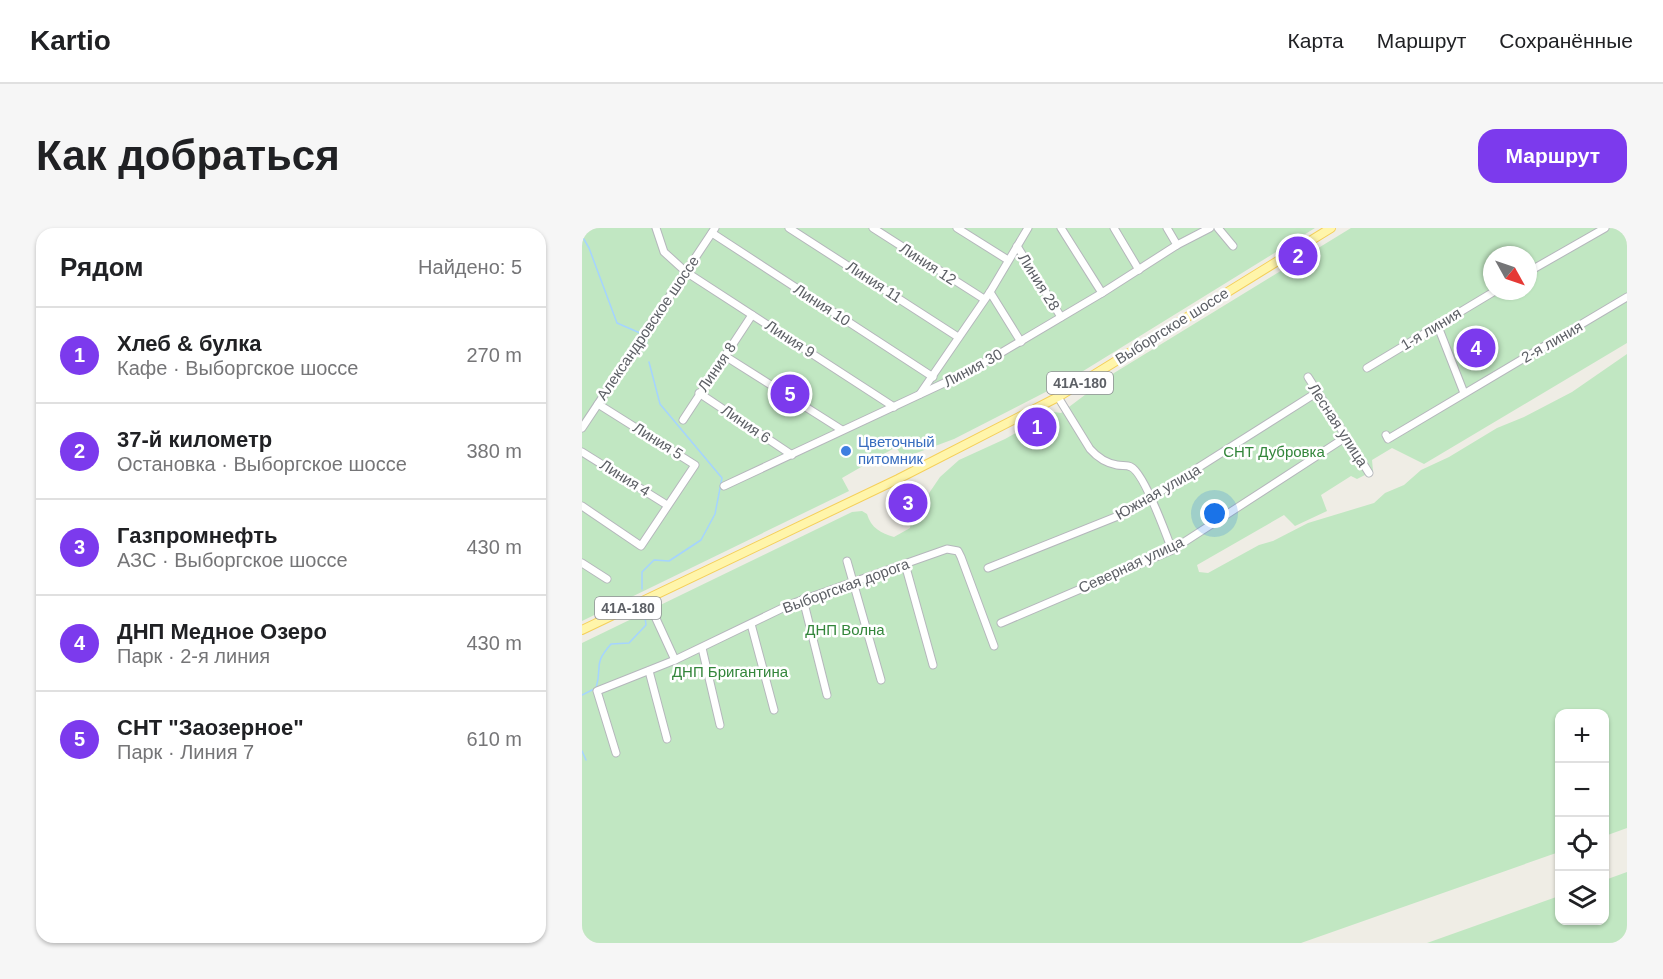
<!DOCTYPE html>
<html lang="ru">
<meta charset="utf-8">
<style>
:root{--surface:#fff;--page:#f6f6f6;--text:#202124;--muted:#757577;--line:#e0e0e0;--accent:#7c3aed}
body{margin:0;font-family:Helvetica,sans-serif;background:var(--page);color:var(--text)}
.controls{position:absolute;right:18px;bottom:18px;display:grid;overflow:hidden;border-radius:12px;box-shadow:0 2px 4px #0004}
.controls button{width:54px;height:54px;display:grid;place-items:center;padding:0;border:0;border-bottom:2px solid var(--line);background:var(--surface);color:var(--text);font:30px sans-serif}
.compass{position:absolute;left:901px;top:18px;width:54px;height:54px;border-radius:50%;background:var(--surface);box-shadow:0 2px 4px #0004;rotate:130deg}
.you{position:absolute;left:633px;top:286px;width:21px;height:21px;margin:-15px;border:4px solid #fff;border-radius:50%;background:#1a73e8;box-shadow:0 0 0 9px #1a73e833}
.badge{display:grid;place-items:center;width:39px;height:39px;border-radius:50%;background:var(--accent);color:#fff;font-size:20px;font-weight:700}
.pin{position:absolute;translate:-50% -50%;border:3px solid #fff;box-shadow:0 2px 6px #0006}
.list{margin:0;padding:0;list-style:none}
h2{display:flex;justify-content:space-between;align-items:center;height:78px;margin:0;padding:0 24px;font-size:26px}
h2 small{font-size:20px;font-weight:400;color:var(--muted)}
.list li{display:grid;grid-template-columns:39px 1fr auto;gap:18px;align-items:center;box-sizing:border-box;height:96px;padding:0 24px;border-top:2px solid var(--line)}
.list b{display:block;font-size:22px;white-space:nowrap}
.list p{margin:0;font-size:20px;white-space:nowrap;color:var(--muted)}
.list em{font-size:20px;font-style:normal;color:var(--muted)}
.icon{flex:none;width:33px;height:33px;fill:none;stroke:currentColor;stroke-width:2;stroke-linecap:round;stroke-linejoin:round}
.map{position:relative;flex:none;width:1045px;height:715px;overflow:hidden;border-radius:18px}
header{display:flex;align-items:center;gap:36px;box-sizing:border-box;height:84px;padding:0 30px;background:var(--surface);border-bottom:2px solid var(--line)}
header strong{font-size:28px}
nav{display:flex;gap:33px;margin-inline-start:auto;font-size:21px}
.intro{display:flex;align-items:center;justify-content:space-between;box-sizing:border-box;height:144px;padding:0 36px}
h1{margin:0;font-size:42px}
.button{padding:15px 27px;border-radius:18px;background:var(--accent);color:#fff;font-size:21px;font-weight:700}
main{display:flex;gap:36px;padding:0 36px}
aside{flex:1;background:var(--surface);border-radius:18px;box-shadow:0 2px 4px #0004}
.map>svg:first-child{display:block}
.green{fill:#c1e7c2;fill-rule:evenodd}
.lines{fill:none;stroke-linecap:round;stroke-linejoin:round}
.stream{stroke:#a5d4ff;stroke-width:1.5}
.minor-casing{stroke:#b5b7bc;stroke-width:9}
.major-casing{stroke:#f5cf59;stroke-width:10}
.minor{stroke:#fff;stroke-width:7}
.major{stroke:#fff5aa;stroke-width:8}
.shop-dot{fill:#3f7fe0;stroke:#fff;stroke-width:2}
.labels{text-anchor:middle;stroke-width:5;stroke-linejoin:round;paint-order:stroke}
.shield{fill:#fff;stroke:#8e9094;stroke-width:1.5}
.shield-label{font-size:14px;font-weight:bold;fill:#5d6066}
.street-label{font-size:15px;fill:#5d6066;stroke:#fff}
.shop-label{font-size:15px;fill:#366cbe;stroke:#fff;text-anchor:start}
.park-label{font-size:15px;fill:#33863b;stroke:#fff}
</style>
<header>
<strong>Kartio</strong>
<nav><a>Карта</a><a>Маршрут</a><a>Сохранённые</a></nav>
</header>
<div class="intro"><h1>Как добраться</h1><a class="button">Маршрут</a></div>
<main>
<aside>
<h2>Рядом<small>Найдено: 5</small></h2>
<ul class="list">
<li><span class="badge">1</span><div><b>Хлеб &amp; булка</b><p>Кафе · Выборгское шоссе</p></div><em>270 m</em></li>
<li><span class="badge">2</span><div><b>37-й километр</b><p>Остановка · Выборгское шоссе</p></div><em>380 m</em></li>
<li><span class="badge">3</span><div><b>Газпромнефть</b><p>АЗС · Выборгское шоссе</p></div><em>430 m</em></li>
<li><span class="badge">4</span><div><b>ДНП Медное Озеро</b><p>Парк · 2-я линия</p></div><em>430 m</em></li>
<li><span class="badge">5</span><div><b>СНТ &quot;Заозерное&quot;</b><p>Парк · Линия 7</p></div><em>610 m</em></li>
</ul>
</aside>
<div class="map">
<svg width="1045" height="715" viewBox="0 0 1045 715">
<rect width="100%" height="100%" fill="#efede5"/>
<!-- green -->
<g class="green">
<polygon points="0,0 733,0 485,153 372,211 321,230 314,219 260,250 267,263 0,393"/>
<path d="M 769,0 L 1045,0 L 1045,115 L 842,236 L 810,220 L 790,232 L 791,243 L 775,251 L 769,248 L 739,267 L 745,283 L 713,298 L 702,287 L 615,337 L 617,344 L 626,345 L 677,317 L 691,313 L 726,295 L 792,275 L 803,265 L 822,257 L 839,242 L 867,229 L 915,200 L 942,189 L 990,164 L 1045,126 L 1045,600 L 1023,608 L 1023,485 L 978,485 L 977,624 L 719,715 L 0,715 L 0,415 L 270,284 L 280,283 L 285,286 C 289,300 299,305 312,309 L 328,300 L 329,293 L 346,285 L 339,277 L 358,249 L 377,232 L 423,211 L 472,184 L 479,185 L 532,145 ZM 910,27 L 946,27 L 946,63 L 910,63 Z"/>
<polygon points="1045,644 1045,715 845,715 977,668 978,692 1023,692 1023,652"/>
</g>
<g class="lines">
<!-- stream -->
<g class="stream">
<polyline points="0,8 7,20 35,95 58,105"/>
<polyline points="64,119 65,111"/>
<polyline points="60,361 60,344 72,332 87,333 119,312 133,286 140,250 78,176 67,134"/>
<path d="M 0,467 L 14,460 C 21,437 10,438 29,416 L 47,415 L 64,397 L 62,381"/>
<polyline points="0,523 4,532"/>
</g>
<defs>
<g id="minor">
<polyline points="74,0 82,24 104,44 312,179"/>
<polyline points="207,0 376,109"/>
<polyline points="291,0 402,71"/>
<polyline points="375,0 426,32"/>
<polyline points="479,0 520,65"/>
<polyline points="532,0 557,42"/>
<polyline points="585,0 595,17"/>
<polyline points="636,0 651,18"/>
<polyline points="130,5 351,149"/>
<polyline points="435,18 479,89"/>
<polyline points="946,44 1023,0"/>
<polyline points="408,64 439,114"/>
<polyline points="855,96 882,165"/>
<polyline points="143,128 260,202"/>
<polyline points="785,140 913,63"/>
<polyline points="726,149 787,245"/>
<polyline points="117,165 210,227"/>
<polyline points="338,166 408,64 446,0"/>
<path d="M 476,169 L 508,221 C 515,229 524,235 535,237 C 540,238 545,237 549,239 C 562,245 584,306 590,322"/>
<polyline points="101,192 170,87"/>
<polyline points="0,200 133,0"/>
<polyline points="804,207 806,211 1045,69"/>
<polyline points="0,224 85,277"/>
<polyline points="142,258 390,142 520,65 595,17 628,0"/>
<polyline points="0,278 59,318 113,237 16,176"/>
<polyline points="265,333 299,452"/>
<polyline points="0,335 25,351"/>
<polyline points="323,336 351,437"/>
<polyline points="406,340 546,284 734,165"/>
<polyline points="65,371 93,432"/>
<polyline points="221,371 245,467"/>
<polyline points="419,395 590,322 764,209"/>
<polyline points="169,396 192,482"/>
<polyline points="120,420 138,497"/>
<polyline points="67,443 85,511"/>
<polyline points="34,525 15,463 93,432 209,376 365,321 376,323 379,329 412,418"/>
</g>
<polyline id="major" points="0,402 316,251 476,169 749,0"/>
</defs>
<!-- minor casing -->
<use href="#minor" class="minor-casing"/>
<!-- major casing -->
<use href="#major" class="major-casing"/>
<!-- minor -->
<use href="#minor" class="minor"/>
<!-- major -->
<use href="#major" class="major"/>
</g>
<!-- markers -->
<circle class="shop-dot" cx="264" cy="223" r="6"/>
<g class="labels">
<!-- shield labels -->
<g class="shield">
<rect x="465" y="144" width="66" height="22" rx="4.5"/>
<rect x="13" y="369" width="66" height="22" rx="4.5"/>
</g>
<g class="shield-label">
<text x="498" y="160">41А-180</text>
<text x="46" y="385">41А-180</text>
</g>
<!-- street labels -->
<g class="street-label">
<text transform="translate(346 36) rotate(33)" y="5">Линия 12</text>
<text transform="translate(292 54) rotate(33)" y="5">Линия 11</text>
<text transform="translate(457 54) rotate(58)" y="5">Линия 28</text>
<text transform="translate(240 77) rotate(33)" y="5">Линия 10</text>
<text transform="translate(590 98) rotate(-32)" y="5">Выборгское шоссе</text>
<text transform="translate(66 100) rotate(-56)" y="5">Александровское шоссе</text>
<text transform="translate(849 101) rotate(-31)" y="5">1-я линия</text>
<text transform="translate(208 111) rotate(33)" y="5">Линия 9</text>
<text transform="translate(970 114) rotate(-30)" y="5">2-я линия</text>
<text transform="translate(135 139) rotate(-56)" y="5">Линия 8</text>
<text transform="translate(391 140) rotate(-28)" y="5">Линия 30</text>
<text transform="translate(164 196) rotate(34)" y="5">Линия 6</text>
<text transform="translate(756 197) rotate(57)" y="5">Лесная улица</text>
<text transform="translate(76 213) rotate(32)" y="5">Линия 5</text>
<text transform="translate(43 250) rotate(32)" y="5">Линия 4</text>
<text transform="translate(576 264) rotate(-30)" y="5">Южная улица</text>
<text transform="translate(549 337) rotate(-25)" y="5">Северная улица</text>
<text transform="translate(264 358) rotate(-20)" y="5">Выборгская дорога</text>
</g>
<!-- shop labels -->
<g class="shop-label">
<text x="276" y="219">Цветочный<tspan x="276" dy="17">питомник</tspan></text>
</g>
<!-- park labels -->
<g class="park-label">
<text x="692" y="229">СНТ Дубровка</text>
<text x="263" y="407">ДНП Волна</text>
<text x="148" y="449">ДНП Бригантина</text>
</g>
</g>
</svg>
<div class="controls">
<button>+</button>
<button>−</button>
<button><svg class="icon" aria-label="locate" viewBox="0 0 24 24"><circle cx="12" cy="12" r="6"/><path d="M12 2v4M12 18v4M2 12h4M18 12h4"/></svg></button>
<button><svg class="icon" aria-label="layers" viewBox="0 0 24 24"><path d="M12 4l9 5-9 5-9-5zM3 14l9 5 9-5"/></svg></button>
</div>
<svg class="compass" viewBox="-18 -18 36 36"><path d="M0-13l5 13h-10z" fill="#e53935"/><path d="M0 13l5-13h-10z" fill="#757577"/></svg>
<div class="you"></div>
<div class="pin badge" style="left:455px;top:199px">1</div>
<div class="pin badge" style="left:716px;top:28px">2</div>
<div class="pin badge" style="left:326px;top:275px">3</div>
<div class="pin badge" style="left:894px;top:120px">4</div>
<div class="pin badge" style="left:208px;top:166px">5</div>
</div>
</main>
